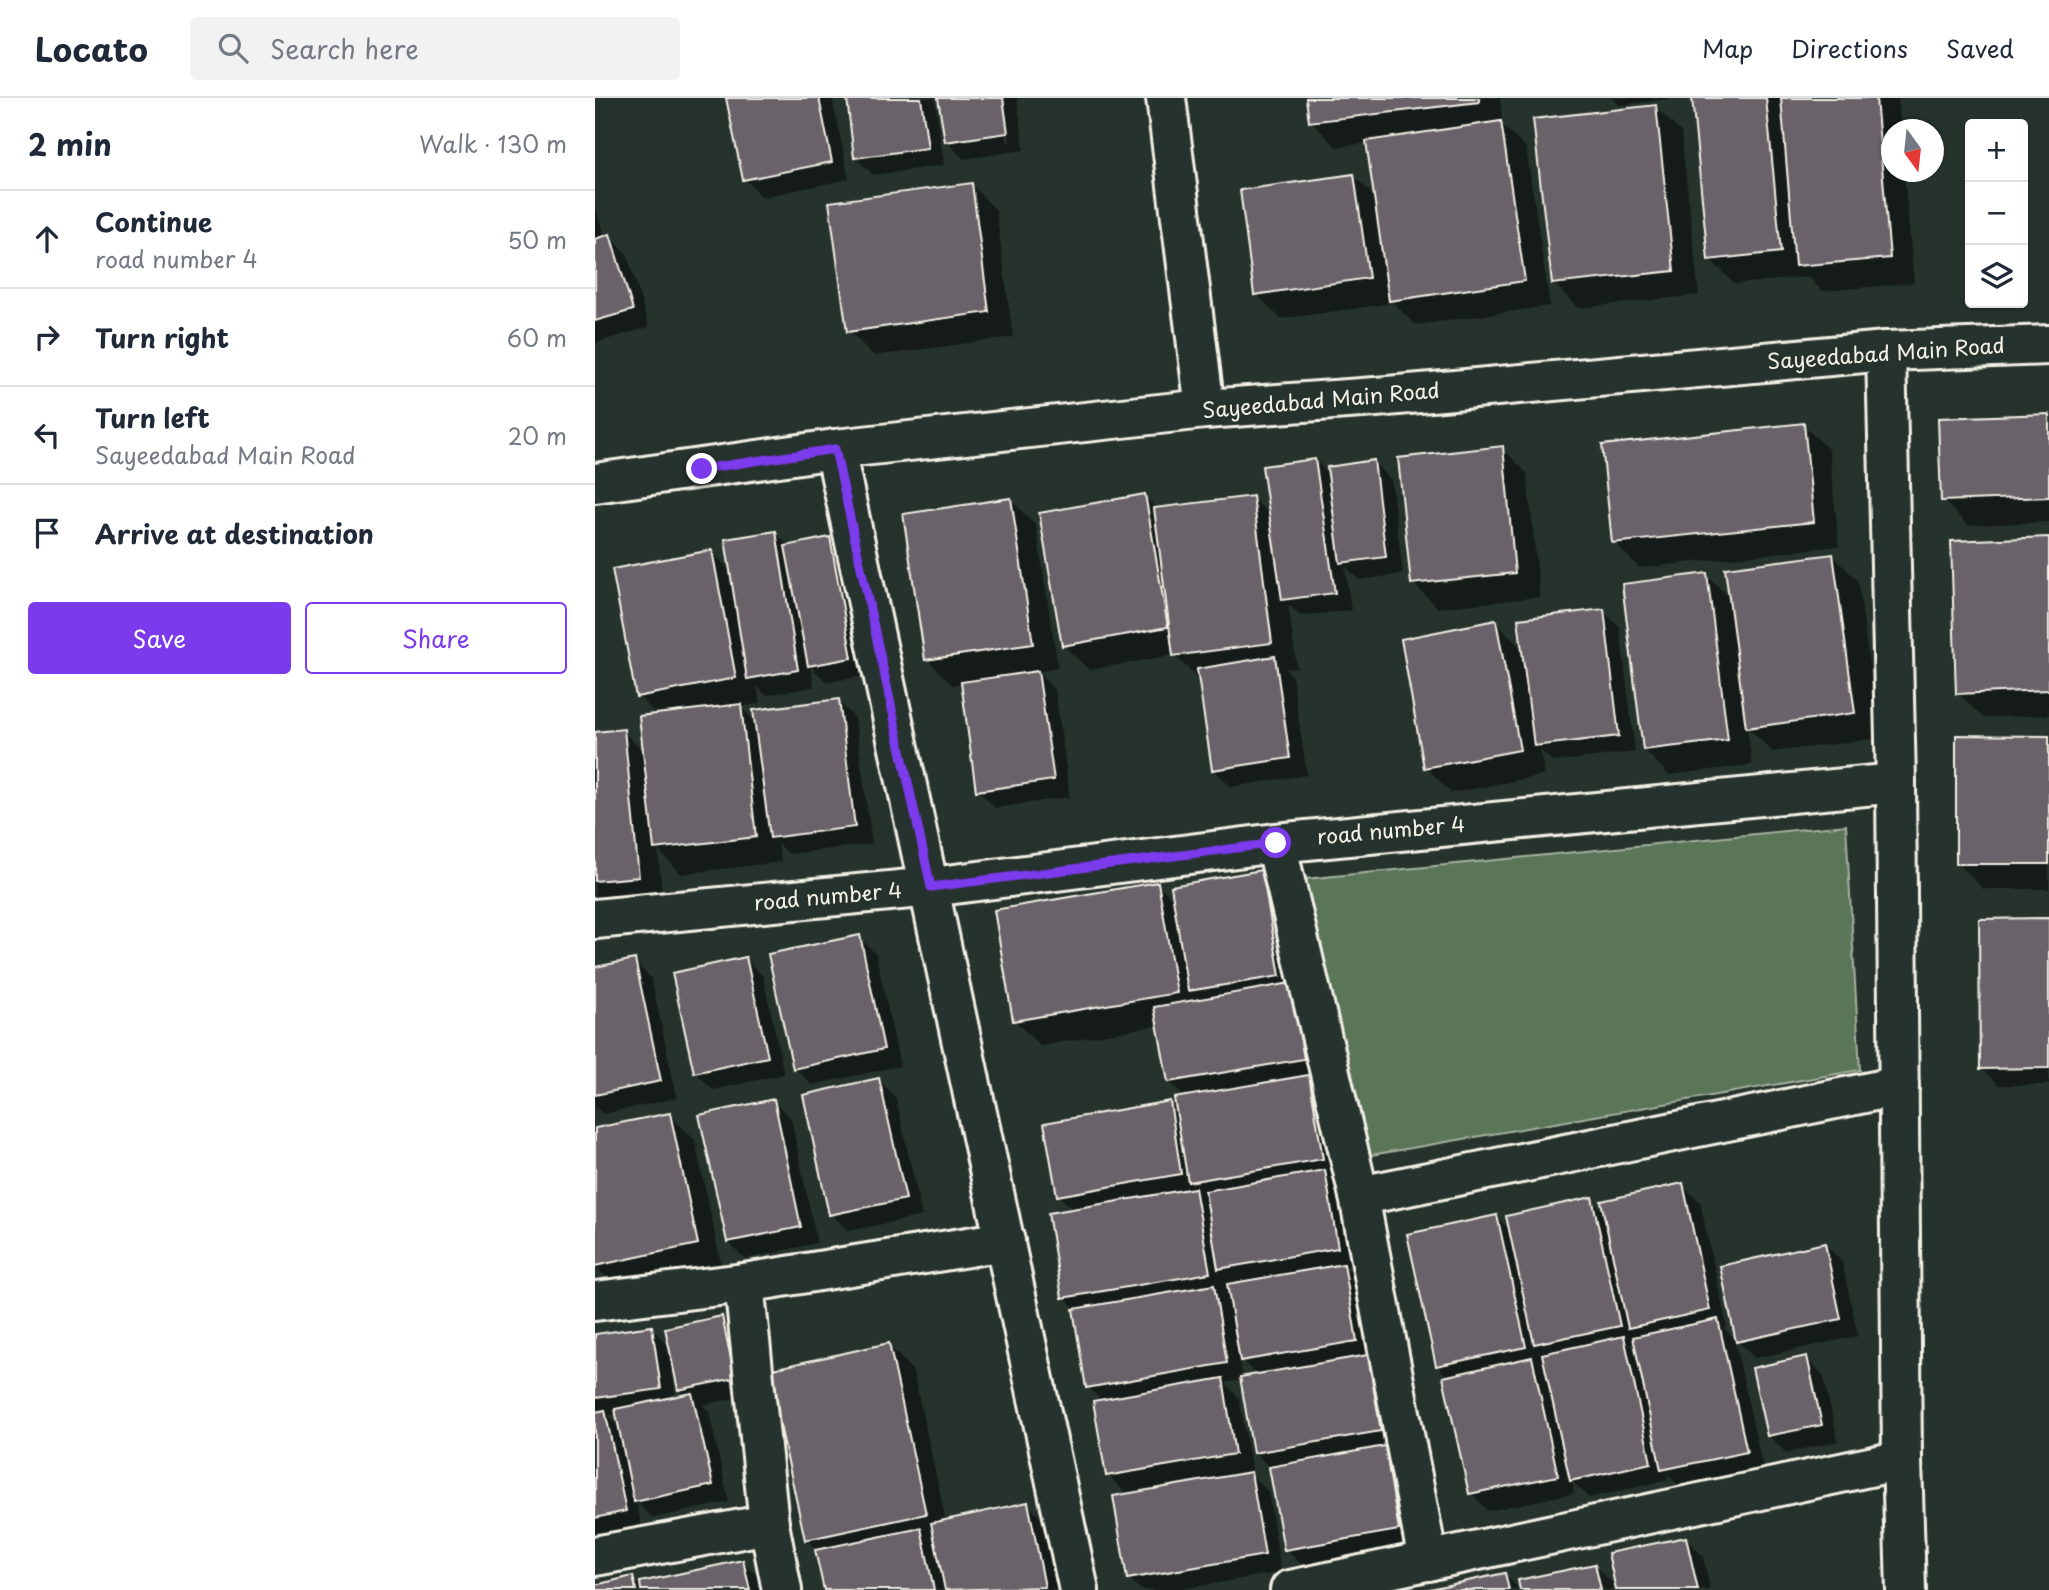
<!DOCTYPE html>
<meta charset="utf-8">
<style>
:root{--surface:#fff;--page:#f2f2f3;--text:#1f2937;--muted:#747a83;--line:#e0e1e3;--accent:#7c3aed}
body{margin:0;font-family:"Playpen Sans",sans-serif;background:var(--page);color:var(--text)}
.controls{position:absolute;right:21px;top:21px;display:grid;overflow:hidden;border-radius:7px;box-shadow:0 2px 5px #0004}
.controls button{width:63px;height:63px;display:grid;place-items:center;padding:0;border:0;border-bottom:2px solid var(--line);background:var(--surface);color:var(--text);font:35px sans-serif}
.compass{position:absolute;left:1286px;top:21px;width:63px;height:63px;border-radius:50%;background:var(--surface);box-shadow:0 2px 5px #0004;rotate:165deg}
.stop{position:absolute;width:21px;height:21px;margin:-16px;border:5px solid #7c3aed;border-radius:50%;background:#fff}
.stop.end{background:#7c3aed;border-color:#fff;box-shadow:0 2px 7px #0008}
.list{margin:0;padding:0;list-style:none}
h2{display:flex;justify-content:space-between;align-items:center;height:91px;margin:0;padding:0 28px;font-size:30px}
h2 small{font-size:23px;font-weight:400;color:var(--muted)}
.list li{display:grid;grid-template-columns:46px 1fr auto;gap:21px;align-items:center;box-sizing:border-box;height:98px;padding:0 28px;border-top:2px solid var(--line)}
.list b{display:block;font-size:26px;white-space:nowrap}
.list p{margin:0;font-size:23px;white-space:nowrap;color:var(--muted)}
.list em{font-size:23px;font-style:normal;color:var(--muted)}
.actions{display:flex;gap:14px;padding:21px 28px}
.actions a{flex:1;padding:16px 0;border:2px solid var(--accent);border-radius:7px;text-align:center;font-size:24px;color:var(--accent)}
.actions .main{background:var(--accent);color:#fff}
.icon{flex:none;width:38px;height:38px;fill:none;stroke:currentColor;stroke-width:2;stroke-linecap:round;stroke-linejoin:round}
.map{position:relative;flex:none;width:1454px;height:1492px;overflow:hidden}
header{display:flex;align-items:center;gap:42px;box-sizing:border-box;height:98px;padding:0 35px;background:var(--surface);border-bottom:2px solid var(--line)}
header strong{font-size:33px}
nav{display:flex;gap:38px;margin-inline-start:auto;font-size:24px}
.search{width:490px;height:63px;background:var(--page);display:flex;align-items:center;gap:18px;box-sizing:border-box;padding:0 24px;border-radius:7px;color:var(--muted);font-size:26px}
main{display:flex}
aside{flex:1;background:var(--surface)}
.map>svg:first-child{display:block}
.park{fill:#5a7459;stroke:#a7b2a0;stroke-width:2}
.shadow{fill:#0007;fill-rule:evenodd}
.building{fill:#6b6269;stroke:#f4f1e8;stroke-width:2}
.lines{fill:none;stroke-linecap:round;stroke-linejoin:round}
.minor-casing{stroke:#f4f1e8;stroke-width:44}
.tertiary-casing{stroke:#f4f1e8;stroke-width:44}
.secondary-casing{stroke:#f4f1e8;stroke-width:44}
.minor{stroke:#26332d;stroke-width:38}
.tertiary{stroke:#26332d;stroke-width:38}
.secondary{stroke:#26332d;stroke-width:38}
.route{stroke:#7c3aed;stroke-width:9}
.labels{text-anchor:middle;stroke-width:5;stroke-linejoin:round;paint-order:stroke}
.street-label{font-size:21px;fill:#f4f1e8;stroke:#26332d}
</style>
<header>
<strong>Locato</strong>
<div class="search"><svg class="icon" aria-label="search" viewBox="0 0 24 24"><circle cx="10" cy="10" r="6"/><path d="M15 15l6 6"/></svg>Search here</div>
<nav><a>Map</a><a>Directions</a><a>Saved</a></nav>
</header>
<main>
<aside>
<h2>2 min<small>Walk · 130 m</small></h2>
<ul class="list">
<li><svg class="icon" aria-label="ahead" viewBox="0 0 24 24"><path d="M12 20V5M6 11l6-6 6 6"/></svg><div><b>Continue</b><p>road number 4</p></div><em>50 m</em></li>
<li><svg class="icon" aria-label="right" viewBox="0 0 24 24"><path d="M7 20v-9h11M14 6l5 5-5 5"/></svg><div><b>Turn right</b></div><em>60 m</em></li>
<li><svg class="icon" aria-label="left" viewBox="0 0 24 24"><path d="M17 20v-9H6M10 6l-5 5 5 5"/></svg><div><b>Turn left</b><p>Sayeedabad Main Road</p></div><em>20 m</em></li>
<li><svg class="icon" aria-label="arrive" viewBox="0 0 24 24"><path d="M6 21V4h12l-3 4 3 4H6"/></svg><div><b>Arrive at destination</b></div></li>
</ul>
<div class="actions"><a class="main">Save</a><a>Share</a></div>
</aside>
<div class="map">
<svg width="1454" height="1492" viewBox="0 0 1454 1492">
<rect width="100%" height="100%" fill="#26332d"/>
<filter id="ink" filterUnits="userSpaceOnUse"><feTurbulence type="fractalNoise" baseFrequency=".0143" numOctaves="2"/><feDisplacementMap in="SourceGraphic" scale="14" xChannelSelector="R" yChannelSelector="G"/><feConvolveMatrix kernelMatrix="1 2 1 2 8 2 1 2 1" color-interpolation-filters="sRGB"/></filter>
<g filter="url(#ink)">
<!-- park -->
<polygon class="park" points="1251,727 1265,972 747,1062 700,782"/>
<!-- shadow -->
<g class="shadow">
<polygon points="133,0 237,0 254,81 167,99 150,81"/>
<polygon points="253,0 340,0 349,67 278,77 261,60"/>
<polygon points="345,0 406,0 412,44 415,44 410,0 422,0 429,52 369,61 351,43"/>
<polygon points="713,0 905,0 908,28 931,50 955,208 821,227 798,205 686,221 661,196 758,77 781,100 773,45 741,49 716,23"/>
<polygon points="1017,0 1082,0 1024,7"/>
<polygon points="1099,0 1303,0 1306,32 1296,32 1296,74 1309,74 1319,185 1227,193 1213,179 1140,186 1114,161"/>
<polygon points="1060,9 1086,34 1104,197 983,210 958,185"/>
<polygon points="376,86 401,112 418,239 279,258 254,233"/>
<polygon points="0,108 10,140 15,138 32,156 54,229 0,245"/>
<polygon points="1454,317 1454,424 1373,427 1348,402"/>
<polygon points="1208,327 1234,352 1244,448 1044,470 1019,444"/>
<polygon points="907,350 932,375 945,499 843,510 818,485"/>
<polygon points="720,362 735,378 779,364 796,382 808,476 764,482 750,468 756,512 706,518 693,506 702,570 690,571 697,578 712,677 636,689 619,672 606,583 579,557 494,572 468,547 549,398 562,411 657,399 676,418"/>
<polygon points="416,402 441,428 463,570 442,574 460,592 475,699 400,710 383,692 368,585 357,587 332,561"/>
<polygon points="180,435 195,449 235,441 252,458 274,577 232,584 216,569 219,589 171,597 162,588 165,605 146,609 162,625 243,603 260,620 277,746 194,756 183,746 186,764 86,776 63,752 68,804 0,811 0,636 28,633 50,655 62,617 43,598 117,454 137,474"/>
<polygon points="1454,441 1454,617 1388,620 1363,595"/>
<polygon points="1238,458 1263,483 1284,640 1178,654 1152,629 1157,667 1074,677 1049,652 1111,476 1136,501"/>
<polygon points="1008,513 1025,530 1040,654 958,664 945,652 950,677 856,695 831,669 900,524 929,553"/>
<polygon points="1454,640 1454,791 1388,791 1363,765"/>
<path d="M 666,774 L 684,791 L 725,978 L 714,980 L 731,997 L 744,1078 L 735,1079 L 747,1091 L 760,1167 L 749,1168 L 765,1185 L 778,1260 L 774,1260 L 790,1276 L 802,1350 L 791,1352 L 807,1367 L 820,1449 L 708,1468 L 690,1451 L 676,1371 L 659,1354 L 647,1282 L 630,1285 L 644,1300 L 657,1373 L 653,1374 L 673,1393 L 686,1474 L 582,1492 L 546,1492 L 534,1480 L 533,1397 L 513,1377 L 507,1303 L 493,1289 L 482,1212 L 469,1199 L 478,1112 L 463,1097 L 574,1005 L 583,1014 L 591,1000 L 574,984 L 564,927 L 445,948 L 420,923 L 563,786 L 580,804 ZM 644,1260 L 663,1278 L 648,1281 Z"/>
<polygon points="1454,822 1454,987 1404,987 1386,970"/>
<polygon points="264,839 281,856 305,968 217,987 200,970"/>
<polygon points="150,861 168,878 189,976 118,992 101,975"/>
<polygon points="39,863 56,880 82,1000 8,1016 0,1009 0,871"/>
<polygon points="284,982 301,1000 327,1118 253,1133 236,1116"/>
<polygon points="178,1003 196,1020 222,1145 150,1161 133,1143"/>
<polygon points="74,1016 100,1042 127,1170 25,1193 0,1168 0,1032"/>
<path d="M 1087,1087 L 1105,1104 L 1132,1229 L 1129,1230 L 1139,1240 L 1168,1371 L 1085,1389 L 1071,1375 L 1073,1382 L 994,1400 L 977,1383 L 979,1395 L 893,1413 L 876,1395 L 854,1279 L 842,1268 L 902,1119 L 916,1133 L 996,1101 L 1010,1115 ZM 1041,1245 L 1043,1254 L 1035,1246 Z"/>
<polygon points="1230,1146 1247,1164 1263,1238 1160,1260 1142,1243"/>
<path d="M 126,1220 L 143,1237 L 156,1297 L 108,1307 L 114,1314 L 134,1404 L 58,1420 L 41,1403 L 47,1430 L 0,1440 L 0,1238 L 56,1230 L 76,1250 ZM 75,1261 L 78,1261 L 85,1291 L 91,1298 L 81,1300 ZM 22,1316 L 25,1330 L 13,1317 Z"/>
<polygon points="293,1247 318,1273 351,1423 432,1406 449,1423 464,1492 230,1492 224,1454 211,1441"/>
<polygon points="1211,1260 1228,1277 1243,1343 1191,1355 1174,1338"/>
<polygon points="1091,1441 1108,1458 1115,1492 1023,1492"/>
<polygon points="148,1464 165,1481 167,1492 0,1492 0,1489 37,1480 48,1490"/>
<polygon points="1000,1468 1017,1485 1018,1492 927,1492"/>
<polygon points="910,1477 925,1492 838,1492"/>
</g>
<!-- building -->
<g class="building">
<polygon points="131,0 224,0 237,64 148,82"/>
<polygon points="252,0 326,0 333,50 259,60"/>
<polygon points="343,0 408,0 413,35 350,44"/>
<polygon points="711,0 884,0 884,4 714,24"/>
<polygon points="1097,0 1171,0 1186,154 1113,162"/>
<polygon points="1186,0 1281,0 1295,160 1200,168"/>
<polygon points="1061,7 1079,173 957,186 938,21"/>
<polygon points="906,23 930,183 794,203 771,43"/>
<polygon points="759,76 774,180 659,197 645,92"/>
<polygon points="377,85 394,214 252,234 234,104"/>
<polygon points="15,136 38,212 0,223 0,141"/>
<polygon points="1454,316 1454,399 1346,403 1343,320"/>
<polygon points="1209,325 1219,424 1017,445 1007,347"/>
<polygon points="908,348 920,475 816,486 803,360"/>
<polygon points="720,361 740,495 687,502 667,368"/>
<polygon points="779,362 791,459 745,465 732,369"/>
<polygon points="550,396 573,529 467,548 444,415"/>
<polygon points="658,398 677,545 578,558 559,410"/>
<polygon points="416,400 438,546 330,562 308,416"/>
<polygon points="181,433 203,572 152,581 130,441"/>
<polygon points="235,439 257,560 213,568 190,448"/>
<polygon points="1454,439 1454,592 1361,596 1356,443"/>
<polygon points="117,452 141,580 41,599 17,471"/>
<polygon points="1238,456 1260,615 1151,630 1130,470"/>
<polygon points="1112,475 1133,642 1048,652 1027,486"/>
<polygon points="1009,511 1024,638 939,648 923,521"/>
<polygon points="901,522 925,652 829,670 806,541"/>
<polygon points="680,558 695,660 617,672 602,571"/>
<polygon points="443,573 459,682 381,693 366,584"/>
<polygon points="244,601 260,729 175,740 158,612"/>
<polygon points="146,606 161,739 59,751 44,618"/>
<polygon points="29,631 44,779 0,783 0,634"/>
<polygon points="1361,637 1454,638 1454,766 1361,766"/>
<polygon points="667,772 685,878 593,893 576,788"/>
<polygon points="563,784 582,895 418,923 399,812"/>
<polygon points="1454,820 1454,970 1385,971 1384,821"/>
<polygon points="265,837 289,951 198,971 173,856"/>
<polygon points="151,859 173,959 99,975 77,875"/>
<polygon points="40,861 66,983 0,997 0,869"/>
<polygon points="696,885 709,961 573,984 559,909"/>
<polygon points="714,977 728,1061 593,1084 579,1000"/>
<polygon points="284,980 311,1101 234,1117 208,997"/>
<polygon points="179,1001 206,1129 132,1144 104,1017"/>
<polygon points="575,1003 586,1076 462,1098 449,1025"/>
<polygon points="75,1015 103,1146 0,1168 0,1030"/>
<polygon points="730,1072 743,1150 623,1171 610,1093"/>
<polygon points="1088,1085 1115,1212 1033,1230 1006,1103"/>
<polygon points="600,1090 615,1175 467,1200 453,1115"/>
<polygon points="997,1099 1025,1228 939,1246 911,1118"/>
<polygon points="902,1117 931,1249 841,1268 812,1136"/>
<polygon points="1230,1145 1246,1221 1141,1244 1125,1168"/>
<polygon points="749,1166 762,1243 645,1263 632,1186"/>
<polygon points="619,1187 632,1265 491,1290 478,1211"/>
<polygon points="127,1218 140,1280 83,1292 70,1230"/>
<polygon points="1123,1221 1152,1354 1066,1372 1038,1239"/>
<polygon points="57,1228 66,1291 0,1300 0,1236"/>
<polygon points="1029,1238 1056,1365 975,1383 947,1256"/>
<polygon points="294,1245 331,1416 210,1442 173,1272"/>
<polygon points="773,1257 786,1333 658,1355 645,1279"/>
<polygon points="1212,1258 1227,1327 1172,1338 1157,1270"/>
<polygon points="937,1259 963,1378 874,1396 848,1279"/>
<polygon points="628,1280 640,1356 511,1378 498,1303"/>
<polygon points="97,1295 118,1387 39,1404 20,1311"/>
<polygon points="10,1312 31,1413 0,1420 0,1314"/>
<polygon points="790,1348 804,1432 689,1452 674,1369"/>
<polygon points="656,1374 670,1457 532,1481 518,1398"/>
<polygon points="433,1404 450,1489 350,1492 336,1425"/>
<polygon points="326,1430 339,1492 229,1492 220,1452"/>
<polygon points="1091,1439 1103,1492 1021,1492 1013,1455"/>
<polygon points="148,1462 155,1492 46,1492 45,1484"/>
<polygon points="1000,1466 1006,1492 925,1492 923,1482"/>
<polygon points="910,1475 914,1492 830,1492"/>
<polygon points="38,1478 41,1492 0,1492 0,1487"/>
</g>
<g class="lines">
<defs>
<g id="minor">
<polyline points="240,351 484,1492"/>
<polyline points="681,745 764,1098"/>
<polyline points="0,821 336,789 681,745 1301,685"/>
<polyline points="149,1185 174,1426 187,1492"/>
<polyline points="0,1203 149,1185 410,1143"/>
<polyline points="0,1458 174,1426"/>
<polyline points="833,1463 764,1098 1304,988"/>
<polyline points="695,1492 1307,1362"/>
</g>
<g id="tertiary">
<polyline points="571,0 610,311"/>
<polyline points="1291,253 1301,685 1307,1362 1311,1492"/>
</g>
<polyline id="secondary" points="0,385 240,351 610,311 781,299 1291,253 1454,247"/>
</defs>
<!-- minor casing -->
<use href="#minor" class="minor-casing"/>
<!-- tertiary casing -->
<use href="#tertiary" class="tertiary-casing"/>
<!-- secondary casing -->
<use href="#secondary" class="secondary-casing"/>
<!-- minor -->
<use href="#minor" class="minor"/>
<!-- tertiary -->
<use href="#tertiary" class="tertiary"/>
<!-- secondary -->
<use href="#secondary" class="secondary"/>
</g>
</g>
<g class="lines" filter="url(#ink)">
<!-- route -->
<polyline class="route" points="107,371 240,351 336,789 681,745"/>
</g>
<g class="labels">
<!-- street labels -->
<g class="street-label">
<text transform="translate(1291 256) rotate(-4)" y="7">Sayeedabad Main Road</text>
<text transform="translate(726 303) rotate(-5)" y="7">Sayeedabad Main Road</text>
<text transform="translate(796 733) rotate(-5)" y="7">road number 4</text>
<text transform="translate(233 799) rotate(-5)" y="7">road number 4</text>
</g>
</g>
</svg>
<div class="controls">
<button>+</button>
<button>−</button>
<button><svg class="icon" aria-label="layers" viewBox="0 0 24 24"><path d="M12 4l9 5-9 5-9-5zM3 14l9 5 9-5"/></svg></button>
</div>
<svg class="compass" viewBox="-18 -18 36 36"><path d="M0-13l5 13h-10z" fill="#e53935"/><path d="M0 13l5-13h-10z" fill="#747a83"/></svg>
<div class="stop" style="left:681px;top:745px"></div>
<div class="stop end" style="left:107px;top:371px"></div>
</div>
</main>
